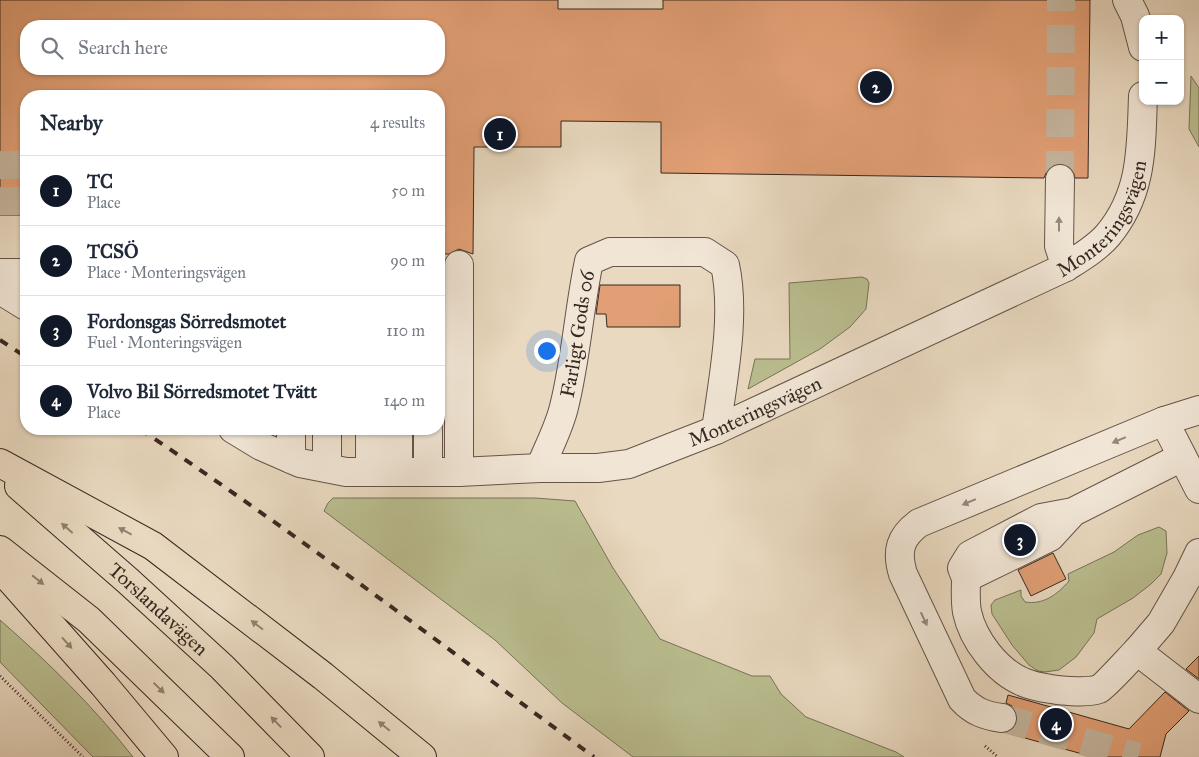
<!DOCTYPE html>
<meta charset="utf-8">
<style>
:root{--surface:#fff;--page:#f6f6f7;--text:#1f2937;--muted:#747a83;--line:#e0e1e3;--accent:#111827}
body{margin:0;font-family:"IM FELL Great Primer",serif;background:var(--page);color:var(--text)}
.controls{position:absolute;right:15px;top:15px;display:grid;overflow:hidden;border-radius:10px;box-shadow:0 1px 4px #0004}
.controls button{width:45px;height:45px;display:grid;place-items:center;padding:0;border:0;border-bottom:1px solid var(--line);background:var(--surface);color:var(--text);font:25px sans-serif}
.you{position:absolute;left:546px;top:350px;width:18px;height:18px;margin:-12px;border:4px solid #fff;border-radius:50%;background:#1a73e8;box-shadow:0 0 0 8px #1a73e833}
.badge{display:grid;place-items:center;width:32px;height:32px;border-radius:50%;background:var(--accent);color:#fff;font-size:16px;font-weight:700}
.pin{position:absolute;translate:-50% -50%;border:2px solid #fff;box-shadow:0 1px 5px #0006}
.list{margin:0;padding:0;list-style:none}
h2{display:flex;justify-content:space-between;align-items:center;height:65px;margin:0;padding:0 20px;font-size:21px}
h2 small{font-size:16px;font-weight:400;color:var(--muted)}
.list li{display:grid;grid-template-columns:32px 1fr auto;gap:15px;align-items:center;box-sizing:border-box;height:70px;padding:0 20px;border-top:1px solid var(--line)}
.list b{display:block;font-size:19px;white-space:nowrap}
.list p{margin:0;font-size:16px;white-space:nowrap;color:var(--muted)}
.list em{font-size:16px;font-style:normal;color:var(--muted)}
.icon{flex:none;width:28px;height:28px;fill:none;stroke:currentColor;stroke-width:2;stroke-linecap:round;stroke-linejoin:round}
.map{position:relative;flex:none;width:1199px;height:757px;overflow:hidden}
.search{position:absolute;background:var(--surface);box-shadow:0 1px 4px #0004;left:20px;top:20px;width:425px;height:55px;display:flex;align-items:center;gap:12px;box-sizing:border-box;padding:0 18px;border-radius:20px;color:var(--muted);font-size:19px}
.panel{position:absolute;background:var(--surface);box-shadow:0 1px 4px #0004;left:20px;top:90px;width:425px;height:345px;border-radius:20px}
.map>svg:first-child{display:block}
.green{fill:#babe90;stroke:#787358}
.building{fill:#e29f75;stroke:#372821;fill-rule:evenodd}
.lines{fill:none;stroke-linecap:round;stroke-linejoin:round}
.minor-tunnel{stroke:#c5b6a0;stroke-width:28;stroke-dasharray:28 14;stroke-linecap:butt}
.minor-casing{stroke:#645449;stroke-width:30}
.major-casing{stroke:#372821;stroke-width:30}
.path{stroke:#372821;stroke-width:3;stroke-dasharray:1 2.5;stroke-linecap:butt}
.minor{stroke:#f1e6d6;stroke-width:28}
.major{stroke:#e9d9c0;stroke-width:28}
.rail{stroke:#372821;stroke-width:4;stroke-dasharray:9 9;stroke-linecap:butt}
.oneway{fill:#94877c}
.oneway2{fill:#908070}
.labels{text-anchor:middle;stroke-width:4.5;stroke-linejoin:round;paint-order:stroke}
.street-label{font-size:20px;fill:#372821;stroke:#f1e6d6}
</style>
<div class="map">
<svg width="1199" height="757" viewBox="0 0 1199 757">
<rect width="100%" height="100%" fill="#e9d9c0"/>
<filter id="stains"><feTurbulence type="fractalNoise" baseFrequency=".004" numOctaves="4"/><feColorMatrix values="0 0 0 0 .2 0 0 0 0 .09 0 0 0 0 .02 0 0 0 .5 -.17"/></filter>
<radialGradient id="worn" r=".72"><stop offset=".6" stop-color="#630" stop-opacity="0"/><stop offset="1" stop-color="#630" stop-opacity=".3"/></radialGradient>
<!-- green -->
<g class="green">
<polygon points="1191,76 1199,88 1199,147 1189,129"/>
<polygon points="862,277 867,279 869,283 866,309 850,327 820,349 748,389 755,359 790,359 789,283"/>
<polygon points="333,498 535,498 575,501 613,568 660,639 752,676 770,676 781,694 806,717 896,752 904,757 633,757 562,703 495,640 324,511 328,503"/>
<path d="M 1159,527 L 1166,531 L 1167,553 L 1161,574 L 1151,584 L 1133,598 L 1097,619 L 1094,633 L 1076,657 L 1059,670 L 1045,672 L 1038,671 L 1029,665 L 1012,645 L 992,614 L 991,605 L 995,600 L 1021,590 L 1021,596 L 1025,602 C 1043,605 1057,595 1069,581 L 1068,574 L 1114,552 L 1138,535 Z"/>
<path d="M 0,620 C 48,662 94,707 133,757 L 93,757 L 0,662 Z"/>
</g>
<!-- building -->
<g class="building">
<path d="M 0,0 L 558,0 L 558,9 L 663,9 L 663,0 L 1090,0 L 1088,178 L 1075,178 L 1073,171 L 1068,166 L 1060,163 L 1053,165 L 1047,171 L 1044,178 L 661,173 L 661,122 L 561,121 L 561,147 L 474,147 L 473,254 L 459,249 L 449,254 L 439,254 L 439,96 L 26,96 L 26,215 L 0,215 ZM 26,26 L 439,26 L 439,69 L 26,69 Z"/>
<polygon points="600,285 680,285 680,327 607,327 606,314 596,314"/>
<polygon points="1053,553 1066,579 1031,596 1018,570"/>
<polygon points="1199,656 1199,679 1186,669"/>
<polygon points="1165,692 1189,711 1166,734 1160,757 1093,757 1007,733 1014,728 1017,720 1016,712 1012,706 1006,703 1008,695 1129,729"/>
</g>
<g class="lines">
<!-- minor-tunnel -->
<g class="minor-tunnel">
<polyline points="0,165 26,165"/>
<polyline points="1060,179 1061,0"/>
<polyline points="0,201 26,201"/>
<polyline points="1002,718 1138,757"/>
</g>
<defs>
<g id="minor">
<polyline points="1127,0 1135,16 1143,47"/>
<polyline points="1060,179 1059,246 1066,267"/>
<polyline points="459,265 459,472"/>
<polyline points="0,273 26,273"/>
<polyline points="0,290 26,306"/>
<polyline points="1164,421 1199,489"/>
<path id="s1" d="M 233,429 L 261,446 L 300,463 L 346,472 L 459,472 L 540,468 L 598,468 L 629,464 L 716,430 L 1066,267 C 1080,258 1097,248 1108,235 C 1143,193 1141,147 1143,96"/>
<polyline points="370,429 370,472"/>
<polyline points="398,429 398,472"/>
<polyline points="291,459 291,429"/>
<polyline points="327,468 327,429"/>
<path id="s2" d="M 540,468 C 548,448 559,428 564,407 C 576,359 579,309 589,261 L 610,252 L 705,252 L 725,265 C 736,315 723,379 716,430"/>
<polyline points="428,472 428,429"/>
<polyline points="1073,512 1041,518 970,555 962,568 966,578 1050,537 1073,512 1182,457"/>
<polyline points="1199,553 1187,578 1161,623 1137,651 1199,699"/>
<path d="M 966,578 C 966,589 965,601 967,612 C 973,640 997,671 1023,682 C 1034,687 1045,688 1057,690 C 1069,691 1088,693 1099,689 C 1105,686 1130,658 1137,651"/>
<path d="M 1002,718 C 985,716 973,711 962,699 L 903,574 C 896,551 900,537 919,523 L 1164,421 L 1199,410"/>
</g>
<g id="major">
<polyline points="0,463 153,546 323,676 422,757"/>
<path id="s3" d="M 19,486 L 127,580 L 222,667 L 310,757"/>
<polyline points="0,550 89,620 230,757"/>
<polyline points="0,568 103,684 164,757"/>
</g>
</defs>
<!-- minor casing -->
<use href="#minor" class="minor-casing"/>
<!-- major casing -->
<use href="#major" class="major-casing"/>
<!-- path -->
<g class="path">
<polyline points="0,676 83,757"/>
<polyline points="985,746 998,757"/>
</g>
<!-- minor -->
<use href="#minor" class="minor"/>
<!-- major -->
<use href="#major" class="major"/>
<!-- rail -->
<g class="rail">
<polyline points="0,340 26,357"/>
<path d="M 140,429 C 295,533 444,646 594,757"/>
</g>
</g>
<!-- one-way arrows -->
<defs><path id="oneway-solid" d="M-6-.8H1V-3.2L6.5 0L1 3.2V.8H-6Z" transform="scale(1.25)"/></defs>
<g class="oneway">
<use href="#oneway-solid" transform="translate(1059 224) rotate(-90)"/>
<use href="#oneway-solid" transform="translate(1119 440) rotate(157)"/>
<use href="#oneway-solid" transform="translate(969 502) rotate(157)"/>
<use href="#oneway-solid" transform="translate(924 619) rotate(65)"/>
</g>
<g class="oneway2">
<use href="#oneway-solid" transform="translate(67 528) rotate(-139)"/>
<use href="#oneway-solid" transform="translate(125 531) rotate(-152)"/>
<use href="#oneway-solid" transform="translate(38 580) rotate(38)"/>
<use href="#oneway-solid" transform="translate(257 625) rotate(-143)"/>
<use href="#oneway-solid" transform="translate(67 643) rotate(48)"/>
<use href="#oneway-solid" transform="translate(159 688) rotate(44)"/>
<use href="#oneway-solid" transform="translate(276 722) rotate(-134)"/>
<use href="#oneway-solid" transform="translate(384 726) rotate(-141)"/>
</g>
<g class="labels">
<!-- street labels -->
<g class="street-label">
<text dy="7" stroke="none"><textPath href="#s1" startOffset="948">Monteringsvägen</textPath></text>
<text dy="7" stroke="none"><textPath href="#s2" startOffset="140">Farligt Gods 06</textPath></text>
<text dy="7" stroke="none"><textPath href="#s1" startOffset="542">Monteringsvägen</textPath></text>
<text dy="7" stroke="none"><textPath href="#s3" startOffset="186">Torslandavägen</textPath></text>
</g>
</g>
<rect width="100%" height="100%" filter="url(#stains)"/>
<rect width="100%" height="100%" fill="url(#worn)"/>
</svg>
<div class="controls">
<button>+</button>
<button>−</button>
</div>
<div class="you"></div>
<div class="pin badge" style="left:500px;top:134px">1</div>
<div class="pin badge" style="left:876px;top:87px">2</div>
<div class="pin badge" style="left:1020px;top:540px">3</div>
<div class="pin badge" style="left:1056px;top:724px">4</div>
<div class="search"><svg class="icon" aria-label="search" viewBox="0 0 24 24"><circle cx="10" cy="10" r="6"/><path d="M15 15l6 6"/></svg>Search here</div>
<section class="panel">
<h2>Nearby<small>4 results</small></h2>
<ul class="list">
<li><span class="badge">1</span><div><b>TC</b><p>Place</p></div><em>50 m</em></li>
<li><span class="badge">2</span><div><b>TCSÖ</b><p>Place · Monteringsvägen</p></div><em>90 m</em></li>
<li><span class="badge">3</span><div><b>Fordonsgas Sörredsmotet</b><p>Fuel · Monteringsvägen</p></div><em>110 m</em></li>
<li><span class="badge">4</span><div><b>Volvo Bil Sörredsmotet Tvätt</b><p>Place</p></div><em>140 m</em></li>
</ul>
</section>
</div>
